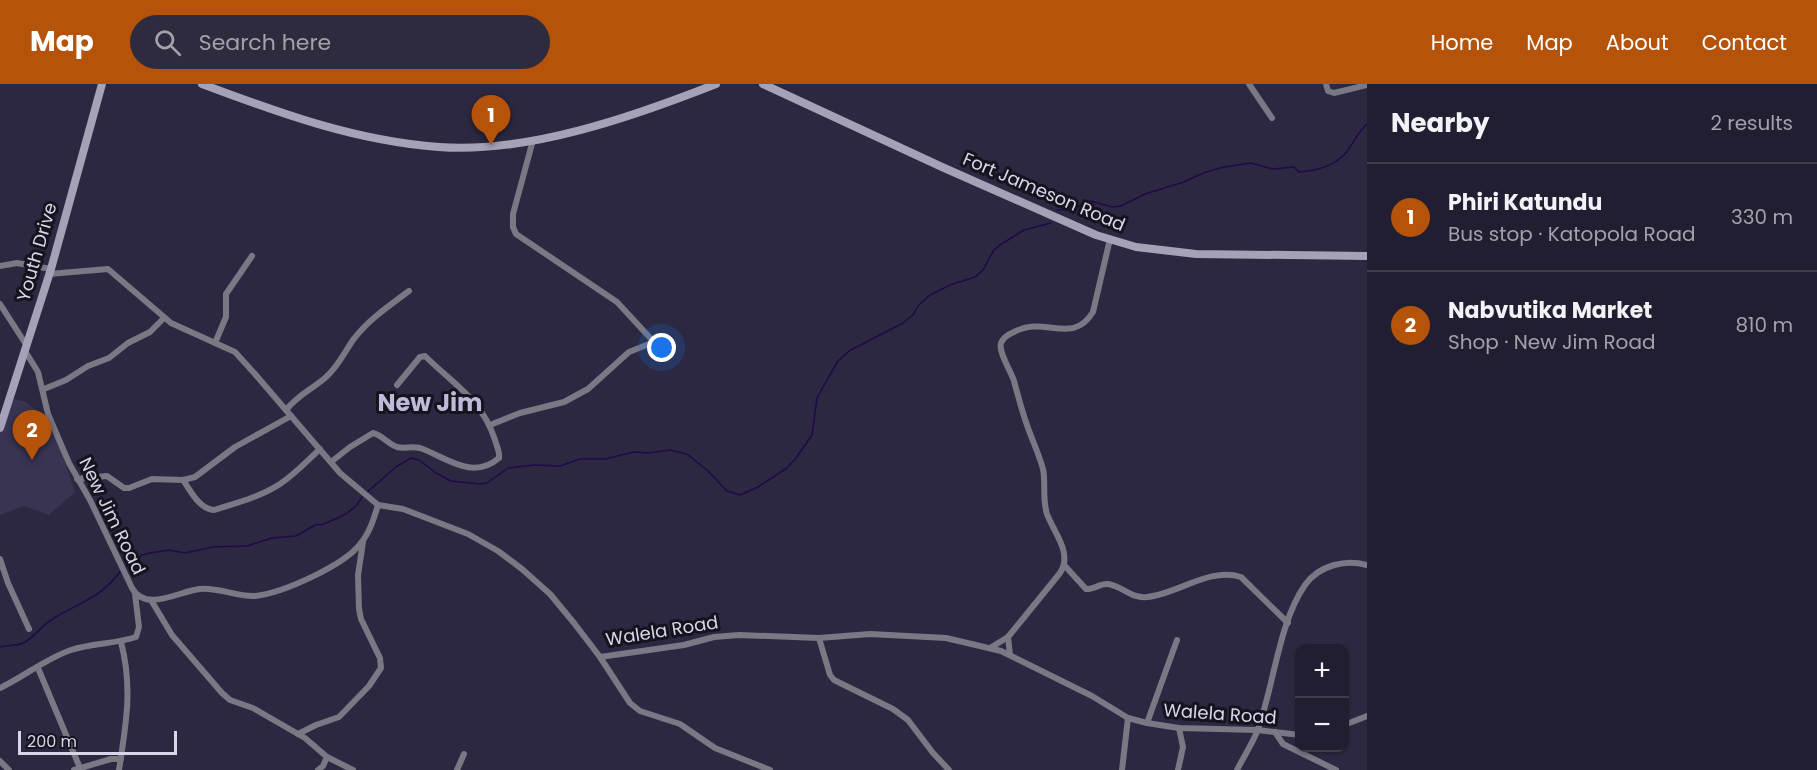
<!DOCTYPE html>
<meta charset="utf-8">
<style>
:root{--surface:#211e31;--page:#2d2b3d;--text:#f1f3f6;--muted:#a2a2ab;--line:#3e3c4d;--accent:#b45309}
body{margin:0;font-family:Poppins,sans-serif;background:var(--page);color:var(--text)}
.controls{position:absolute;right:18px;bottom:18px;display:grid;overflow:hidden;border-radius:12px;box-shadow:0 2px 4px #0004}
.controls button{width:54px;height:54px;display:grid;place-items:center;padding:0;border:0;border-bottom:2px solid var(--line);background:var(--surface);color:var(--text);font:30px sans-serif}
.scale{position:absolute;left:18px;bottom:15px;width:159px;box-sizing:border-box;padding-left:6px;border:3px solid #d8d6e7;border-top:0;font-size:16px;line-height:21px;white-space:nowrap;color:#d8d6e7;-webkit-text-stroke:4px #14131e;paint-order:stroke}
.you{position:absolute;left:662px;top:264px;width:21px;height:21px;margin:-15px;border:4px solid #fff;border-radius:50%;background:#1a73e8;box-shadow:0 0 0 9px #1a73e833}
.badge{display:grid;place-items:center;width:39px;height:39px;border-radius:50%;background:var(--accent);color:#fff;font-size:20px;font-weight:700}
.pin{position:absolute;translate:-50% -50px;filter:drop-shadow(0 2px 3px #0008)}
.pin::after{content:'';position:absolute;top:32px;width:21px;height:18px;background:inherit;clip-path:polygon(0 0,100% 0,50% 100%)}
.list{margin:0;padding:0;list-style:none}
h2{display:flex;justify-content:space-between;align-items:center;height:78px;margin:0;padding:0 24px;font-size:26px}
h2 small{font-size:20px;font-weight:400;color:var(--muted)}
.list li{display:grid;grid-template-columns:39px 1fr auto;gap:18px;align-items:center;box-sizing:border-box;height:108px;padding:0 24px;border-top:2px solid var(--line)}
.list b{display:block;font-size:22px;white-space:nowrap}
.list p{margin:0;font-size:20px;white-space:nowrap;color:var(--muted)}
.list em{font-size:20px;font-style:normal;color:var(--muted)}
.icon{flex:none;width:33px;height:33px;fill:none;stroke:currentColor;stroke-width:2;stroke-linecap:round;stroke-linejoin:round}
.map{position:relative;flex:none;width:1367px;height:686px;overflow:hidden}
header{display:flex;align-items:center;gap:36px;box-sizing:border-box;height:84px;padding:0 30px;background:var(--accent);color:#fff}
header strong{font-size:28px}
nav{display:flex;gap:33px;margin-inline-start:auto;font-size:21px}
.search{width:420px;height:54px;background:var(--page);display:flex;align-items:center;gap:15px;box-sizing:border-box;padding:0 21px;border-radius:33px;color:var(--muted);font-size:22px}
main{display:flex}
aside{flex:1;background:var(--surface)}
.map>svg:first-child{display:block}
.built{fill:#393451}
.lines{fill:none;stroke-linecap:round;stroke-linejoin:round}
.stream{stroke:#1f0948;stroke-width:1.5}
.street{stroke:#797885;stroke-width:6}
.secondary{stroke:#a5a2b7;stroke-width:8}
.labels{text-anchor:middle;stroke-width:6;stroke-linejoin:round;paint-order:stroke}
.street-label{font-size:18px;fill:#d8d6e7;stroke:#14131e}
.district-label{font-size:24px;font-weight:bold;fill:#bebad9;stroke:#14131e}
</style>
<header>
<strong>Map</strong>
<div class="search"><svg class="icon" aria-label="search" viewBox="0 0 24 24"><circle cx="10" cy="10" r="6"/><path d="M15 15l6 6"/></svg>Search here</div>
<nav><a>Home</a><a>Map</a><a>About</a><a>Contact</a></nav>
</header>
<main>
<div class="map">
<svg width="1367" height="686" viewBox="0 0 1367 686">
<rect width="100%" height="100%" fill="#2c2841"/>
<!-- built -->
<polygon class="built" points="10,314 26,318 51,338 75,408 49,431 24,422 0,431 0,344"/>
<g class="lines">
<!-- stream -->
<g class="stream">
<path d="M 1057,126 L 1075,124 L 1091,117 L 1112,123 L 1121,122 L 1145,110 L 1184,98 L 1203,89 L 1224,83 L 1251,79 L 1273,85 L 1294,83 L 1299,88 C 1314,87 1332,83 1344,71 C 1353,61 1356,50 1367,40"/>
<polyline points="367,408 396,383 411,374 419,376 436,389 451,397 480,400 487,399 508,384 534,381 560,382 580,375 605,375 634,368 648,369 670,366 687,370 708,387 727,407 740,411 758,403 787,384 796,374 812,351 817,314 828,294 838,277 849,267 903,239 913,231 918,222 930,211 950,201 975,193 983,186 994,166 1000,161 1024,146 1051,139"/>
<polyline points="126,483 142,471 150,469 169,466 185,469 213,463 247,462 272,454 296,452 315,441 324,440 346,430 356,422 362,413"/>
<path d="M 0,563 C 8,560 15,563 23,559 C 33,555 41,542 51,536 C 79,518 101,515 122,485"/>
</g>
<!-- street -->
<g class="street">
<polyline points="1249,0 1272,34"/>
<polyline points="1326,0 1328,7 1334,9 1367,1"/>
<polyline points="0,182 17,179 51,185"/>
<polyline points="49,190 108,185 171,239 235,268 255,290 340,389 378,421 403,425 468,450 498,467 522,485 550,510 574,539 600,573 630,619 640,627 680,640 715,664 770,686"/>
<polyline points="0,220 27,262"/>
<polyline points="215,259 226,233 226,210 252,172"/>
<path d="M 25,267 L 38,288 L 48,330 L 69,379 L 90,416 L 132,504 C 146,529 179,507 200,505 C 218,503 237,513 255,512 C 283,509 345,481 361,459 C 370,448 374,434 378,421"/>
<polyline points="44,305 66,296 88,282 109,274 128,259 150,248 164,234"/>
<path d="M 286,326 C 299,310 311,306 325,294 C 338,283 344,269 353,256 C 368,236 390,221 409,207"/>
<polyline points="490,341 520,329 564,318 588,305 629,268 654,258 617,218 516,150 513,143 513,130 533,56"/>
<path d="M 331,378 L 350,363 L 373,349 C 382,351 388,360 397,363 C 404,365 412,362 420,364 C 446,373 472,397 499,374 C 500,368 497,363 495,356 C 482,315 453,300 425,272 L 420,273 L 397,301"/>
<polyline points="77,395 107,392 124,404 129,404 152,395 183,396 195,393 235,363 291,332"/>
<path d="M 183,396 C 191,407 199,425 214,426 C 236,419 260,413 280,400 C 295,390 307,377 320,365"/>
<polyline points="0,475 8,499 29,545"/>
<path d="M 1065,482 L 1086,505 C 1094,506 1100,499 1108,500 C 1122,502 1132,515 1147,513 C 1178,510 1209,483 1241,493 L 1288,539"/>
<polyline points="151,516 172,551 222,609 230,616 253,624 305,654 327,673 353,686"/>
<polyline points="1008,553 1010,571"/>
<polyline points="819,554 830,591 834,596 893,625 908,636 933,669 949,686"/>
<path d="M 990,564 L 1008,553 L 1060,489 C 1073,469 1054,449 1047,430 C 1042,415 1046,399 1043,385 C 1039,370 1032,356 1027,341 C 1022,327 1018,312 1014,297 C 1011,287 998,268 1001,259 C 1003,254 1009,250 1014,248 C 1045,231 1072,262 1093,228 L 1110,155"/>
<polyline points="600,573 684,561 714,553 739,551 819,554 870,550 946,554 1001,567 1092,612 1128,634 1147,639 1179,644 1257,646 1300,651"/>
<polyline points="38,584 80,684"/>
<path d="M 0,604 C 23,593 47,574 71,566 C 93,559 115,560 136,553 L 139,543 L 135,510"/>
<polyline points="1147,639 1177,556"/>
<polyline points="1344,641 1367,632"/>
<polyline points="1275,648 1283,660 1336,686"/>
<polyline points="298,650 316,641 339,633 369,602 381,584 380,574 361,535 359,525 358,491 363,458"/>
<polyline points="0,677 9,686"/>
<polyline points="74,686 111,675 121,675"/>
<path d="M 119,686 C 126,640 133,604 121,558"/>
<polyline points="318,686 323,682 327,673"/>
<polyline points="457,686 464,670"/>
<polyline points="1122,686 1128,634"/>
<polyline points="1178,686 1183,663 1179,644"/>
<path d="M 1237,686 C 1244,672 1253,659 1258,645 C 1274,601 1279,538 1305,501 C 1319,481 1346,475 1367,481"/>
</g>
<!-- secondary -->
<g class="secondary">
<path d="M 202,0 C 279,29 356,57 439,63 C 527,70 635,32 716,0"/>
<polyline points="763,0 942,83 1096,151 1136,163 1196,170 1367,172"/>
<polyline points="0,344 51,185 102,0"/>
</g>
</g>
<g class="labels">
<!-- street labels -->
<g class="street-label">
<text transform="translate(1044 108) rotate(23)" y="6">Fort Jameson Road</text>
<text transform="translate(37 168) rotate(-74)" y="6">Youth Drive</text>
<text transform="translate(112 432) rotate(64)" y="6">New Jim Road</text>
<text transform="translate(662 547) rotate(-9)" y="6">Walela Road</text>
<text transform="translate(1220 630) rotate(4)" y="6">Walela Road</text>
</g>
<!-- district labels -->
<g class="district-label">
<text x="430" y="327">New Jim</text>
</g>
</g>
</svg>
<div class="controls">
<button>+</button>
<button>−</button>
</div>
<div class="scale">200 m</div>
<div class="you"></div>
<div class="pin badge" style="left:491px;top:61px">1</div>
<div class="pin badge" style="left:32px;top:376px">2</div>
</div>
<aside>
<h2>Nearby<small>2 results</small></h2>
<ul class="list">
<li><span class="badge">1</span><div><b>Phiri Katundu</b><p>Bus stop · Katopola Road</p></div><em>330 m</em></li>
<li><span class="badge">2</span><div><b>Nabvutika Market</b><p>Shop · New Jim Road</p></div><em>810 m</em></li>
</ul>
</aside>
</main>
